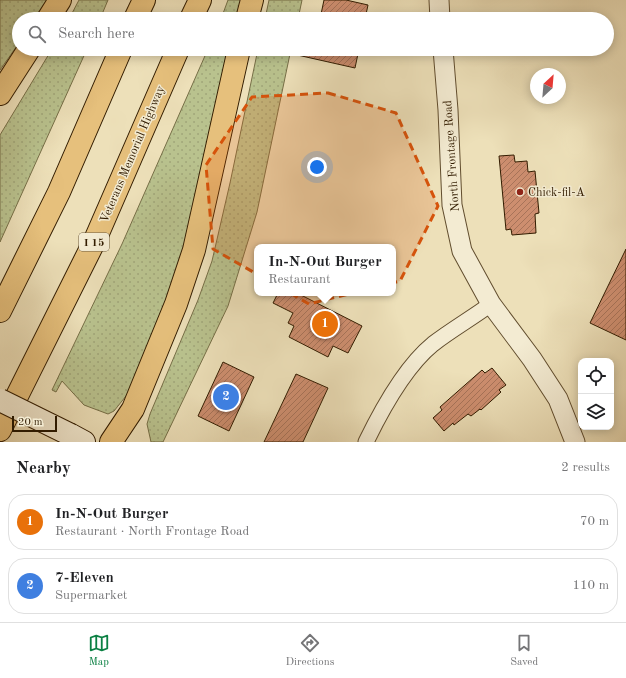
<!DOCTYPE html>
<meta charset="utf-8">
<style>
:root{--surface:#fff;--page:#f2f2f2;--text:#202124;--muted:#757577;--line:#e0e0e0;--accent:#0b8043}
body{margin:0;font-family:"Old Standard TT",serif;background:var(--page);color:var(--text)}
.controls{position:absolute;right:12px;bottom:12px;display:grid;overflow:hidden;border-radius:8px;box-shadow:0 2px 10px #0003}
.controls button{width:36px;height:36px;display:grid;place-items:center;padding:0;border:0;border-bottom:1px solid var(--line);background:var(--surface);color:var(--text);font:20px sans-serif}
.compass{position:absolute;left:530px;top:68px;width:36px;height:36px;border-radius:50%;background:var(--surface);box-shadow:0 2px 10px #0003;rotate:26deg}
.scale{position:absolute;left:12px;bottom:10px;width:45px;box-sizing:border-box;padding-left:4px;border:2px solid #321c00;border-top:0;font-size:11px;line-height:14px;white-space:nowrap;color:#321c00;-webkit-text-stroke:3px #f3ebd2;paint-order:stroke}
.you{position:absolute;left:317px;top:167px;width:14px;height:14px;margin:-10px;border:3px solid #fff;border-radius:50%;background:#1a73e8;box-shadow:0 0 0 6px #1a73e833}
.badge{display:grid;place-items:center;width:26px;height:26px;border-radius:50%;background:var(--accent);color:#fff;font-size:13px;font-weight:700}
.pin{position:absolute;translate:-50% -50%;border:2px solid #fff;box-shadow:0 1px 4px #0006}
.popup{position:absolute;left:254px;top:244px;width:142px;height:52px;box-sizing:border-box;display:grid;place-content:center;border-radius:8px;background:var(--surface);filter:drop-shadow(0 1px 3px #0005);font-size:13px;white-space:nowrap;color:var(--muted)}
.popup b{font-size:15px;color:var(--text)}
.popup::after{content:'';position:absolute;left:50%;top:100%;margin-left:-8px;border:8px solid transparent;border-top-color:var(--surface)}
.list{margin:0;padding:0;list-style:none}
h2{display:flex;justify-content:space-between;align-items:center;height:52px;margin:0;padding:0 16px;font-size:17px}
h2 small{font-size:13px;font-weight:400;color:var(--muted)}
.list li{display:grid;grid-template-columns:26px 1fr auto;gap:12px;align-items:center;box-sizing:border-box;height:56px;margin:0 8px 8px;padding:0 8px;border:1px solid var(--line);border-radius:16px}
.list b{display:block;font-size:15px;white-space:nowrap}
.list p{margin:0;font-size:13px;white-space:nowrap;color:var(--muted)}
.list em{font-size:13px;font-style:normal;color:var(--muted)}
.icon{flex:none;width:22px;height:22px;fill:none;stroke:currentColor;stroke-width:2;stroke-linecap:round;stroke-linejoin:round}
.map{position:relative;flex:none;width:626px;height:442px;overflow:hidden}
.search{position:absolute;background:var(--surface);box-shadow:0 2px 10px #0003;left:12px;right:12px;top:12px;height:44px;display:flex;align-items:center;gap:10px;box-sizing:border-box;padding:0 14px;border-radius:22px;color:var(--muted);font-size:15px}
.sheet{height:180px;background:var(--surface)}
nav{display:flex;justify-content:space-around;align-items:center;box-sizing:border-box;height:56px;border-top:1px solid var(--line);background:var(--surface);font-size:11px;color:var(--muted)}
nav a{display:grid;justify-items:center;gap:2px}
nav .on{color:var(--accent)}
.map>svg:first-child{display:block}
.grass{fill:url(#grass-dots);stroke:#766f47}
.building{fill:url(#building-hatch);stroke:#321c00}
.lines{fill:none;stroke-linecap:round;stroke-linejoin:round}
.minor-casing{stroke:#614d2e;stroke-width:17}
.tertiary-casing{stroke:#614d2e;stroke-width:21}
.secondary-casing{stroke:#321c00;stroke-width:24}
.motorway-casing{stroke:#321c00;stroke-width:24}
.minor{stroke:#f3ebd2;stroke-width:15}
.tertiary{stroke:#f3ebd2;stroke-width:19}
.secondary{stroke:#f3ebd2;stroke-width:22}
.motorway{stroke:#e6c07c;stroke-width:22}
.secondary-bridge-casing{stroke:#321c00;stroke-width:24;stroke-linecap:butt}
.secondary-bridge{stroke:#f3ebd2;stroke-width:22}
.marked{fill:#d6530b;fill-opacity:0.2;stroke:#d6530b;stroke-width:3;stroke-dasharray:8 5;stroke-linejoin:round}
.poi-dot{fill:#8f2418;stroke:#f3ebd2;stroke-width:1.5}
.labels{text-anchor:middle;stroke-width:3;stroke-linejoin:round;paint-order:stroke}
.shield{fill:#f3ebd2;stroke:#6c5a3f;stroke-width:1}
.shield-label{font-size:11px;font-weight:bold;fill:#321c00}
.street-label{font-size:12px;fill:#321c00;stroke:#f3ebd2}
.poi-label{font-size:12px;fill:#321c00;stroke:#f3ebd2;text-anchor:start}
</style>
<div class="map">
<svg width="626" height="442" viewBox="0 0 626 442">
<defs>
<pattern id="grass-dots" width="8" height="8" patternUnits="userSpaceOnUse"><rect width="8" height="8" fill="#b9c28e"/><path d="M2 2h.1M6 6h.1" fill="none" stroke="#a0a679" stroke-width="1.8" stroke-linecap="round"/></pattern>
<pattern id="building-hatch" width="6" height="6" patternUnits="userSpaceOnUse"><rect width="6" height="6" fill="#cd8e6f"/><path d="M-1 1l2-2M0 6l6-6M5 7l2-2" fill="none" stroke="#a77359"/></pattern>
</defs>
<rect width="100%" height="100%" fill="#ede0b9"/>
<filter id="stains"><feTurbulence type="fractalNoise" baseFrequency=".005" numOctaves="4"/><feColorMatrix values="0 0 0 0 .2 0 0 0 0 .09 0 0 0 0 .02 0 0 0 .5 -.17"/></filter>
<radialGradient id="worn" r=".72"><stop offset=".6" stop-color="#630" stop-opacity="0"/><stop offset="1" stop-color="#630" stop-opacity=".3"/></radialGradient>
<!-- grass -->
<g class="grass">
<polygon points="0,0 49,0 36,19 19,19 19,43 0,70"/>
<polygon points="79,0 108,0 100,19 69,19"/>
<polygon points="228,0 241,0 237,19 221,19"/>
<polygon points="269,0 302,0 298,19 265,19"/>
<polygon points="52,49 87,49 0,242 0,135"/>
<polygon points="208,49 229,49 179,271 130,391 114,411 108,414 84,405 62,381 56,392 52,390 122,244"/>
<polygon points="258,49 291,49 257,212 228,306 163,442 151,442 147,424 150,414 198,300 212,261 230,183"/>
</g>
<!-- building -->
<g class="building">
<polygon points="324,0 346,0 368,5 365,19 320,19"/>
<polygon points="293,49 359,49 355,68 293,54"/>
<polygon points="514,155 515,162 527,161 528,172 535,171 539,213 535,214 536,233 512,235 511,229 506,230 499,156"/>
<polygon points="626,249 626,340 590,323"/>
<polygon points="278,293 297,293 362,326 348,353 333,346 328,357 289,337 294,326 288,323 293,313 273,303"/>
<polygon points="223,362 254,377 229,431 198,416"/>
<polygon points="492,368 506,385 499,390 501,392 481,410 480,409 471,416 468,414 454,425 453,423 444,431 433,418 442,410 440,407 482,370 485,373"/>
<polygon points="296,374 328,388 303,442 264,442"/>
</g>
<g class="lines">
<defs>
<path id="minor" d="M 366,442 C 381,411 406,366 433,344 C 451,330 472,318 491,304"/>
<g id="tertiary">
<polyline points="439,0 440,19"/>
<polyline points="443,49 448,110 452,205 462,251 491,304 532,359 558,399 575,442"/>
</g>
<polyline id="secondary" points="71,435 84,442"/>
<g id="motorway">
<polyline points="48,19 60,0"/>
<polyline points="135,19 144,0"/>
<polyline points="191,19 200,0"/>
<polyline points="247,19 252,0"/>
<polyline points="0,94 29,49"/>
<polyline points="0,311 59,192 121,49"/>
<polyline points="0,430 95,240 178,49"/>
<polyline points="111,442 133,409 176,304 194,250 239,49"/>
</g>
</defs>
<!-- minor casing -->
<use href="#minor" class="minor-casing"/>
<!-- tertiary casing -->
<use href="#tertiary" class="tertiary-casing"/>
<!-- secondary casing -->
<use href="#secondary" class="secondary-casing"/>
<!-- motorway casing -->
<use href="#motorway" class="motorway-casing"/>
<!-- minor -->
<use href="#minor" class="minor"/>
<!-- tertiary -->
<use href="#tertiary" class="tertiary"/>
<!-- secondary -->
<use href="#secondary" class="secondary"/>
<!-- motorway -->
<use href="#motorway" class="motorway"/>
<defs>
<polyline id="secondary-bridge" points="0,400 71,435"/>
</defs>
<!-- secondary-bridge casing -->
<use href="#secondary-bridge" class="secondary-bridge-casing"/>
<!-- secondary-bridge -->
<use href="#secondary-bridge" class="secondary-bridge"/>
</g>
<!-- marked area -->
<path class="marked" d="M 328,93 L 396,113 L 438,206 L 400,281 L 309,304 L 213,249 L 206,165 L 252,97 Z"/>
<!-- markers -->
<circle class="poi-dot" cx="520" cy="192" r="4"/>
<g class="labels">
<!-- shield labels -->
<rect class="shield" x="79" y="233" width="30" height="18" rx="3"/>
<g class="shield-label">
<text x="94" y="246">I 15</text>
</g>
<!-- street labels -->
<g class="street-label">
<text transform="translate(132 154) rotate(-67)" y="4">Veterans Memorial Highway</text>
<text transform="translate(451 156) rotate(-94)" y="4">North Frontage Road</text>
</g>
<!-- poi labels -->
<g class="poi-label">
<text x="528" y="196">Chick-fil-A</text>
</g>
</g>
<rect width="100%" height="100%" filter="url(#stains)"/>
<rect width="100%" height="100%" fill="url(#worn)"/>
</svg>
<div class="controls">
<button><svg class="icon" aria-label="locate" viewBox="0 0 24 24"><circle cx="12" cy="12" r="6"/><path d="M12 2v4M12 18v4M2 12h4M18 12h4"/></svg></button>
<button><svg class="icon" aria-label="layers" viewBox="0 0 24 24"><path d="M12 4l9 5-9 5-9-5zM3 14l9 5 9-5"/></svg></button>
</div>
<svg class="compass" viewBox="-18 -18 36 36"><path d="M0-13l5 13h-10z" fill="#e53935"/><path d="M0 13l5-13h-10z" fill="#757577"/></svg>
<div class="scale">20 m</div>
<div class="you"></div>
<div class="pin badge" style="left:325px;top:324px;background:#e8710a">1</div>
<div class="popup"><b>In-N-Out Burger</b>Restaurant</div>
<div class="pin badge" style="left:226px;top:397px;background:#3f7fe0">2</div>
<div class="search"><svg class="icon" aria-label="search" viewBox="0 0 24 24"><circle cx="10" cy="10" r="6"/><path d="M15 15l6 6"/></svg>Search here</div>
</div>
<section class="sheet">
<h2>Nearby<small>2 results</small></h2>
<ul class="list">
<li><span class="badge" style="background:#e8710a">1</span><div><b>In-N-Out Burger</b><p>Restaurant · North Frontage Road</p></div><em>70 m</em></li>
<li><span class="badge" style="background:#3f7fe0">2</span><div><b>7-Eleven</b><p>Supermarket</p></div><em>110 m</em></li>
</ul>
</section>
<nav>
<a class="on"><svg class="icon" aria-label="map" viewBox="0 0 24 24"><path d="M3 6l6-2 6 2 6-2v14l-6 2-6-2-6 2zM9 4v14M15 6v14"/></svg>Map</a>
<a><svg class="icon" aria-label="directions" viewBox="0 0 24 24"><path d="M12 3l9 9-9 9-9-9zM9 14v-3h6M13 9l2 2-2 2"/></svg>Directions</a>
<a><svg class="icon" aria-label="saved" viewBox="0 0 24 24"><path d="M7 4h10v16l-5-4-5 4z"/></svg>Saved</a>
</nav>
